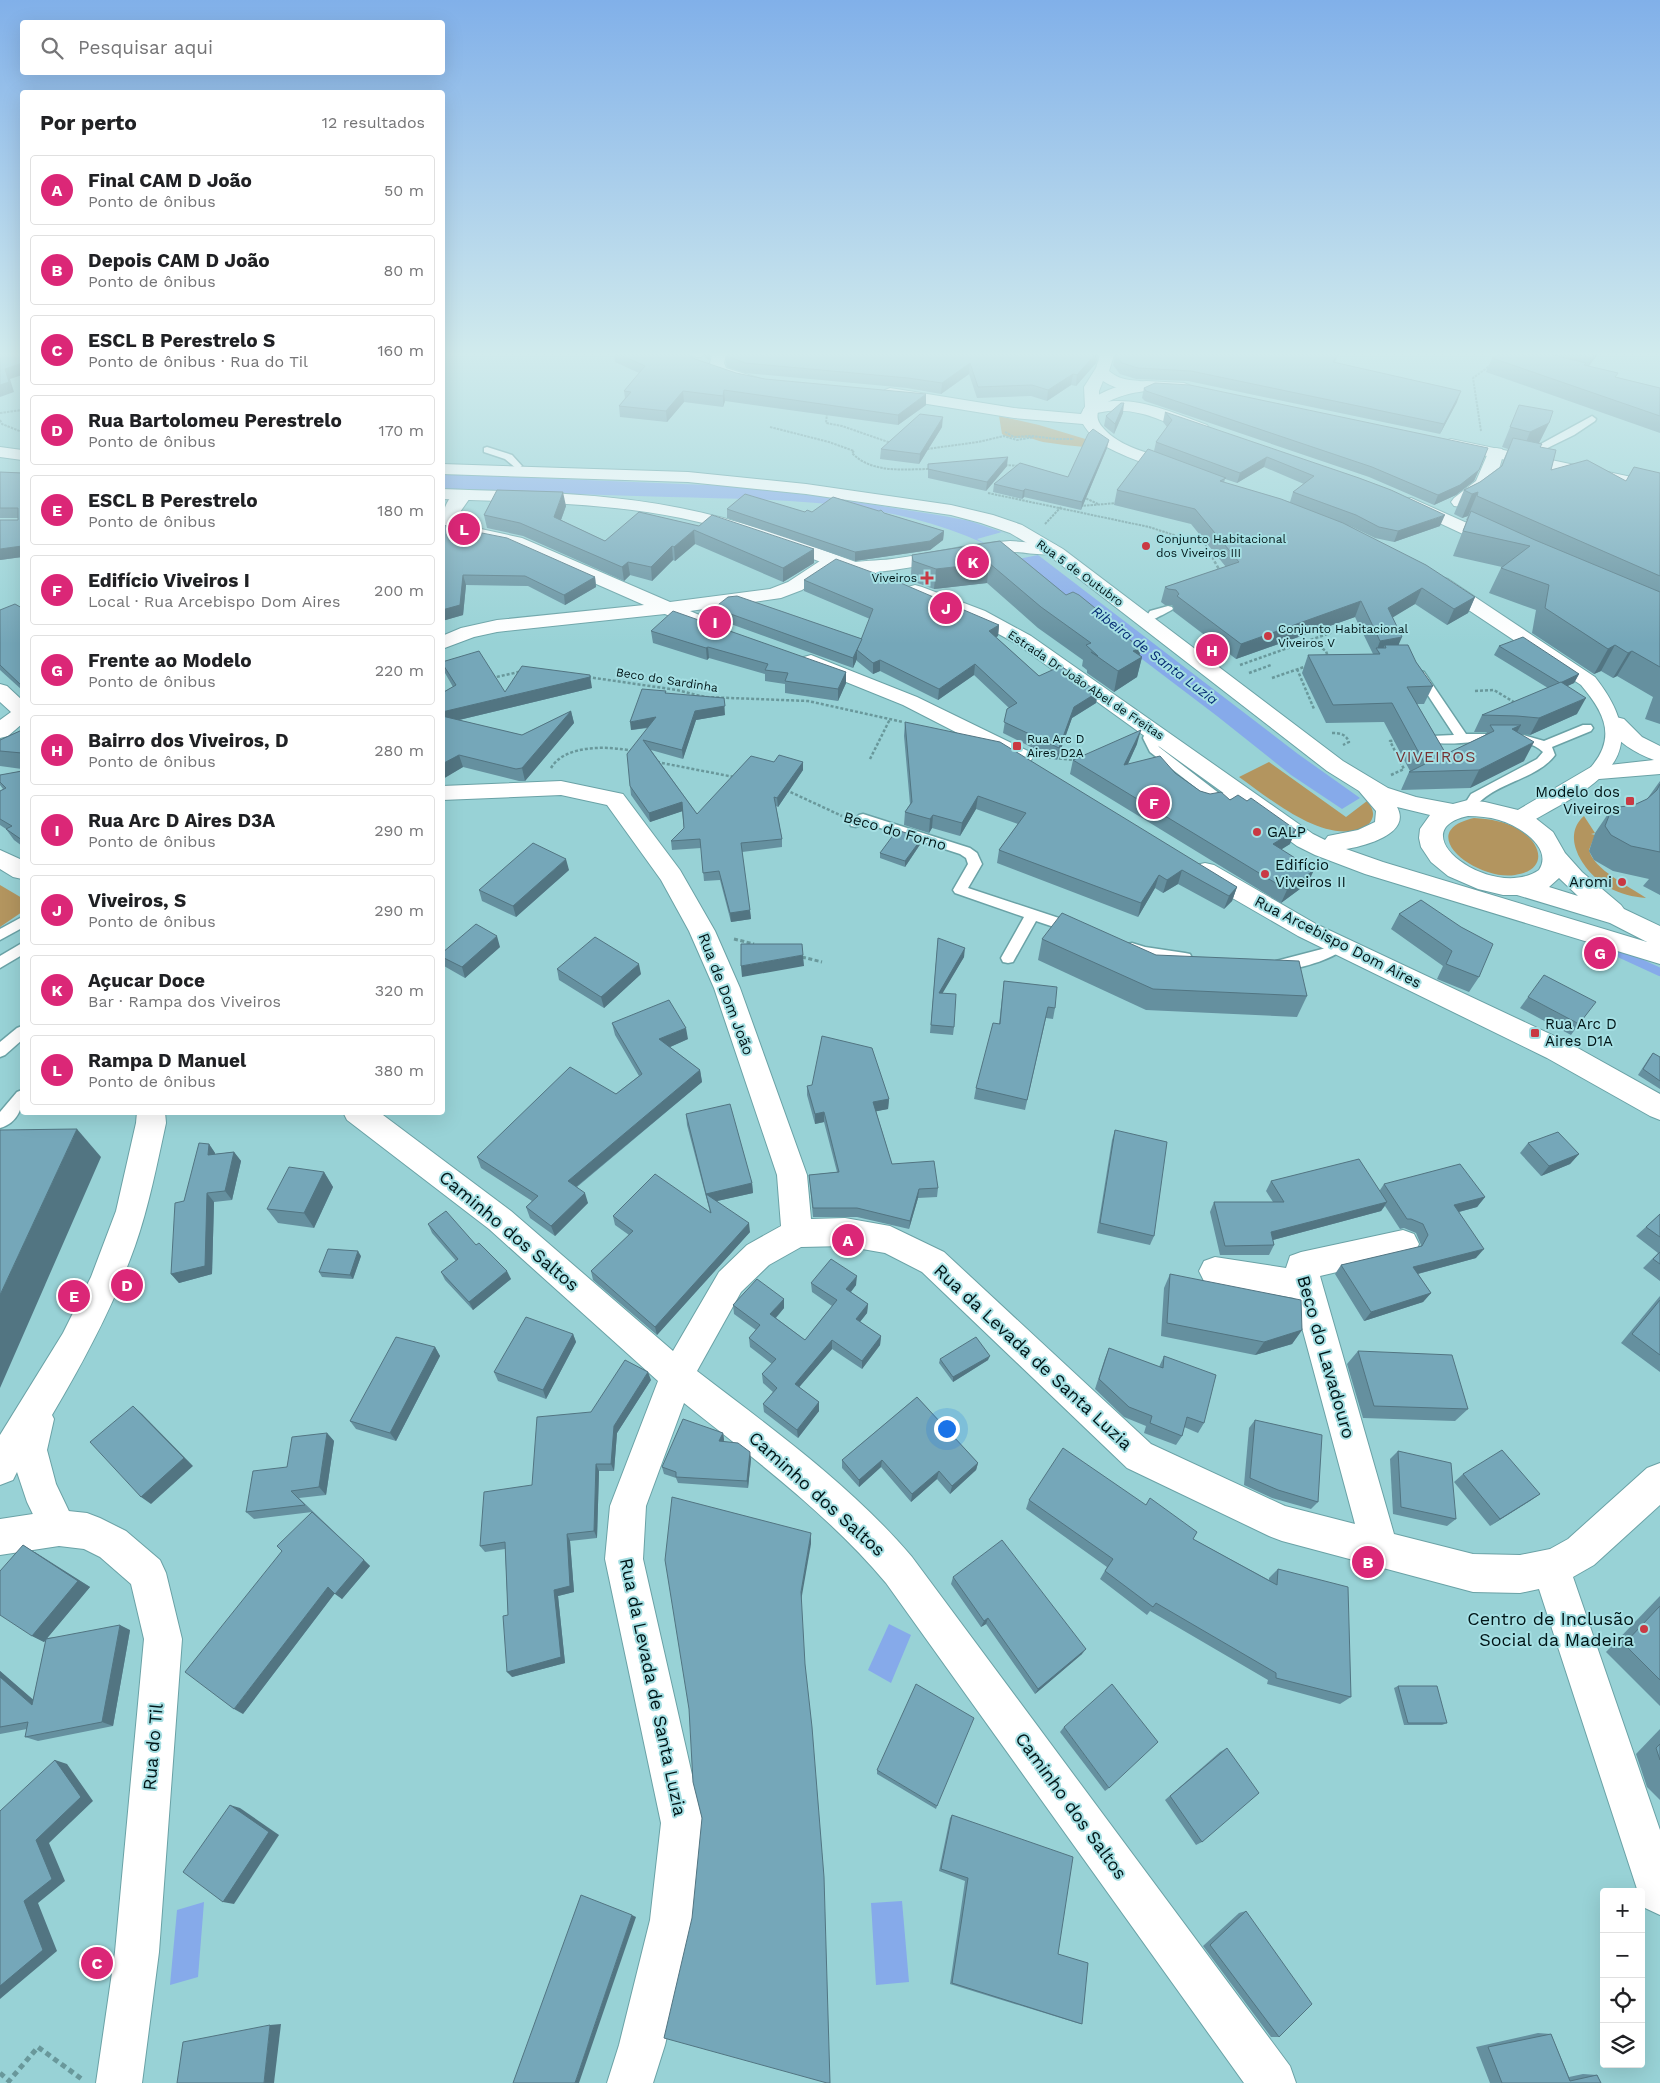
<!DOCTYPE html>
<html lang="pt">
<meta charset="utf-8">
<style>
:root{--surface:#fff;--page:#f6f6f6;--text:#202124;--muted:#757577;--line:#e0e0e0;--accent:#db2777}
body{margin:0;font-family:"Work Sans",sans-serif;background:var(--page);color:var(--text)}
.controls{position:absolute;right:15px;bottom:15px;display:grid;overflow:hidden;border-radius:5px;box-shadow:0 5px 20px #0002}
.controls button{width:45px;height:45px;display:grid;place-items:center;padding:0;border:0;border-bottom:1px solid var(--line);background:var(--surface);color:var(--text);font:25px sans-serif}
.you{position:absolute;left:946px;top:1428px;width:18px;height:18px;margin:-12px;border:4px solid #fff;border-radius:50%;background:#1a73e8;box-shadow:0 0 0 8px #1a73e833}
.badge{display:grid;place-items:center;width:32px;height:32px;border-radius:50%;background:var(--accent);color:#fff;font-size:16px;font-weight:700}
.pin{position:absolute;translate:-50% -50%;border:2px solid #fff;box-shadow:0 1px 5px #0006}
.list{margin:0;padding:0;list-style:none}
h2{display:flex;justify-content:space-between;align-items:center;height:65px;margin:0;padding:0 20px;font-size:21px}
h2 small{font-size:16px;font-weight:400;color:var(--muted)}
.list li{display:grid;grid-template-columns:32px 1fr auto;gap:15px;align-items:center;box-sizing:border-box;height:70px;margin:0 10px 10px;padding:0 10px;border:1px solid var(--line);border-radius:5px}
.list b{display:block;font-size:19px;white-space:nowrap}
.list p{margin:0;font-size:16px;white-space:nowrap;color:var(--muted)}
.list em{font-size:16px;font-style:normal;color:var(--muted)}
.icon{flex:none;width:28px;height:28px;fill:none;stroke:currentColor;stroke-width:2;stroke-linecap:round;stroke-linejoin:round}
.map{position:relative;flex:none;width:1660px;height:2083px;overflow:hidden}
.search{position:absolute;background:var(--surface);box-shadow:0 5px 20px #0002;left:20px;top:20px;width:425px;height:55px;display:flex;align-items:center;gap:12px;box-sizing:border-box;padding:0 18px;border-radius:5px;color:var(--muted);font-size:19px}
.panel{position:absolute;background:var(--surface);box-shadow:0 5px 20px #0002;left:20px;top:90px;width:425px;height:1025px;border-radius:5px}
.map>svg:first-child{display:block}
.green{fill:#b3955f}
.water{fill:#86aaea}
.pier{fill:#98d2d6}
.lines{fill:none;stroke-linecap:round;stroke-linejoin:round}
.stream{stroke:#86aaea;stroke-width:8}
.service-casing{stroke:#6aa2a6;stroke-width:3}
.minor-casing{stroke:#6aa2a6;stroke-width:2}
.tertiary-casing{stroke:#6aa2a6;stroke-width:2}
.secondary-casing{stroke:#6aa2a6;stroke-width:2}
.path-far3{stroke:#69989b;stroke-width:2;stroke-dasharray:2.5 1;stroke-linecap:butt}
.path-far2{stroke:#69989b;stroke-width:2.5;stroke-dasharray:3 2;stroke-linecap:butt}
.path-far1{stroke:#69989b;stroke-width:3;stroke-dasharray:4 2.5;stroke-linecap:butt}
.path{stroke:#69989b;stroke-width:5;stroke-dasharray:5.5 4;stroke-linecap:butt}
.service{fill:#fff;fill-rule:evenodd}
.minor{fill:#fff;fill-rule:evenodd}
.tertiary{fill:#fff;fill-rule:evenodd}
.secondary{fill:#fff;fill-rule:evenodd}
.wall{fill:#65909f;fill-rule:evenodd}
.shaded-wall{fill:#527582}
.building{fill:#75a7b9;stroke:#527582}
.poi-dot{fill:#c93943;stroke:#a5dfe3;stroke-width:2}
.labels{text-anchor:middle;stroke-width:4;stroke-linejoin:round;paint-order:stroke}
.far-poi-label{font-size:12px;fill:#001517;stroke:#a5dfe3;text-anchor:start}
.far-street-label{font-size:12px;fill:#001517;stroke:#a5dfe3}
.far-water-label{font-size:14px;font-style:italic;fill:#062d75;stroke:#a5dfe3}
.poi-label{font-size:15px;fill:#001517;stroke:#a5dfe3;text-anchor:start}
.street-label{font-size:15px;fill:#001517;stroke:#a5dfe3}
.neighbourhood-label{font-size:16px;letter-spacing:1px;fill:#773031;stroke:#a5dfe3}
.near-street-label{font-size:18px;fill:#001517;stroke:#a5dfe3}
.near-poi-label{font-size:18px;fill:#001517;stroke:#a5dfe3;text-anchor:end}
</style>
<div class="map">
<svg width="1660" height="2083" viewBox="0 0 1660 2083">
<rect width="100%" height="100%" fill="#98d2d6"/>
<!-- green -->
<g class="green">
<path d="M 999,416 L 1039,425 L 1092,441 L 1085,447 C 1071,446 1058,444 1043,442 C 1038,441 1033,438 1028,438 C 1018,437 1012,440 1002,434 Z"/>
<path d="M 1269,762 L 1346,817 L 1367,801 C 1371,806 1375,812 1372,819 C 1370,825 1363,828 1357,830 C 1318,840 1269,798 1239,777 Z"/>
<path d="M 1584,816 L 1595,833 L 1591,834 L 1595,835 L 1589,850 C 1593,869 1630,887 1646,898 C 1633,897 1620,894 1608,887 C 1586,874 1559,838 1584,816 Z"/>
<path d="M 1474,818 C 1490,819 1504,821 1518,829 C 1542,843 1549,870 1515,875 C 1477,881 1412,832 1474,818 Z"/>
<polygon points="0,885 22,898 22,912 0,927"/>
</g>
<!-- water -->
<g class="water">
<path d="M 443,474 L 730,486 L 825,497 L 944,516 L 970,521 L 1002,532 L 1038,555 L 1298,754 L 1360,798 L 1342,809 L 1291,775 L 1217,716 L 1001,552 C 899,498 781,500 669,497 C 593,495 518,492 443,489 Z"/>
<polygon points="889,1624 911,1635 891,1683 868,1670"/>
<polygon points="902,1901 909,1982 876,1985 871,1903"/>
<polygon points="204,1902 198,1977 170,1985 177,1910"/>
</g>
<!-- pier -->
<polygon class="pier" points="1002,532 1012,538 1038,555 1014,560 977,539"/>
<g class="lines">
<!-- stream -->
<polyline class="stream" points="1599,944 1660,972"/>
<defs>
<g id="service">
<polygon points="1592,416 1596,419 1595,421 1574,435 1527,458 1521,458 1519,456"/>
<polygon points="487,447 512,455 522,466 517,469 505,459 484,452 484,448"/>
<path d="M 1168,606 L 1172,607 L 1173,609 C 1172,610 1153,620 1151,620 L 1146,617 L 1150,611 Z"/>
<path d="M 1420,671 L 1424,672 L 1466,734 L 1508,734 L 1523,735 L 1544,741 L 1583,725 L 1591,725 L 1593,728 L 1591,731 L 1552,747 L 1555,755 C 1536,781 1491,782 1472,811 L 1464,811 L 1462,808 L 1471,794 L 1537,759 L 1543,752 C 1520,729 1460,749 1432,742 L 1430,739 L 1432,736 L 1454,735 L 1414,674 Z"/>
<polygon points="1152,725 1158,729 1155,738 1159,747 1220,794 1239,787 1243,788 1245,791 1243,794 1220,803 1213,801 1150,752 1143,738 1148,726"/>
<polygon points="863,814 970,848 977,853 982,864 968,888 1080,925 1082,929 1080,933 1075,934 1036,921 1013,962 1008,963 1003,962 1001,958 1024,917 955,893 953,890 968,864 966,858 960,854 865,823 856,827 851,826 850,823 859,815"/>
<polygon points="22,917 22,928 0,940 0,929"/>
<path d="M 1340,940 L 1345,941 L 1347,945 C 1340,958 1290,973 1276,969 L 1274,965 L 1276,961 L 1326,948 Z"/>
<polygon points="22,943 22,955 0,968 0,956"/>
<polygon points="1132,943 1145,947 1185,953 1190,954 1192,958 1190,962 1185,963 1145,957 1127,952 1125,948 1127,944"/>
<polygon points="22,1026 22,1040 5,1055 0,1057 0,1042 17,1028"/>
<path d="M 22,1090 C 24,1106 18,1123 0,1128 L 0,1112 L 17,1092 Z"/>
</g>
<g id="minor">
<path d="M 691,352 L 707,352 C 704,357 699,358 693,356 Z"/>
<path d="M 1101,352 L 1115,352 L 1109,371 C 1123,383 1136,379 1152,383 L 1155,386 L 1152,389 C 1137,393 1116,390 1103,381 L 1099,391 L 1099,403 C 1136,395 1173,413 1207,425 L 1209,428 L 1207,431 C 1191,435 1160,418 1143,414 C 1132,411 1120,410 1108,411 C 1100,412 1093,415 1085,413 L 1083,410 L 1085,407 L 1084,387 L 1096,368 Z"/>
<path d="M 1496,448 L 1502,449 L 1504,453 C 1500,463 1498,478 1491,486 C 1483,496 1466,509 1454,506 L 1451,502 L 1454,498 L 1476,481 L 1488,453 L 1490,449 Z"/>
<path d="M 463,490 L 469,491 L 472,495 L 451,525 L 481,529 L 522,538 L 670,602 L 770,589 L 788,582 L 826,557 L 833,555 L 840,557 L 842,561 L 840,565 L 802,590 L 781,598 L 690,611 L 718,623 L 721,627 L 718,631 L 711,633 L 665,614 L 497,632 L 474,637 L 442,649 L 442,636 L 461,628 L 497,620 L 644,605 L 510,546 L 481,539 L 442,534 C 442,518 443,495 463,490 Z"/>
<polygon points="1411,498 1505,540 1508,544 1505,548 1499,549 1493,548 1405,507 1402,503 1405,499"/>
<path d="M 1010,541 L 1050,544 L 1056,545 L 1059,549 L 1056,553 C 1041,557 1023,551 1007,552 C 963,555 921,568 877,572 C 867,572 856,574 846,572 L 844,568 L 846,564 C 861,560 877,561 892,559 C 932,554 970,543 1010,541 Z"/>
<polygon points="811,655 917,697 1030,752 1033,757 1030,762 1022,764 1014,762 903,705 804,665 801,661 804,657"/>
<polygon points="0,684 7,686 22,700 22,724 8,736 0,738 0,720 11,712 0,702"/>
<path d="M 1616,717 L 1624,719 L 1642,737 L 1660,746 L 1660,774 L 1599,779 L 1591,777 L 1588,772 L 1591,767 L 1654,760 C 1635,753 1617,742 1605,724 L 1608,719 Z"/>
<path d="M 561,781 L 623,794 L 680,870 L 715,931 L 740,988 L 807,1175 L 811,1219 L 845,1218 L 890,1226 L 944,1252 L 1151,1444 L 1285,1506 L 1355,1524 L 1294,1298 L 1215,1285 L 1204,1281 L 1199,1271 L 1204,1261 L 1215,1257 L 1286,1268 L 1290,1256 L 1301,1252 L 1403,1230 L 1414,1234 L 1419,1244 L 1414,1254 L 1320,1276 L 1394,1534 L 1473,1554 L 1520,1555 L 1550,1549 L 1568,1539 L 1647,1468 L 1660,1463 L 1660,1505 L 1594,1565 L 1573,1577 L 1660,1830 L 1660,1915 L 1645,1908 L 1641,1900 L 1641,1892 L 1638,1892 L 1539,1589 L 1520,1593 L 1473,1592 L 1282,1541 L 1269,1536 L 1127,1468 L 922,1272 L 885,1253 L 845,1246 L 801,1247 L 769,1265 L 741,1292 L 697,1371 C 771,1428 852,1486 912,1557 L 1290,2066 L 1296,2083 L 1244,2083 L 886,1583 C 829,1515 753,1458 684,1403 L 646,1506 L 643,1559 L 703,1823 L 694,1920 L 665,2045 L 653,2083 L 607,2083 L 619,2045 L 650,1920 L 661,1823 L 605,1559 L 610,1506 L 658,1381 L 489,1229 L 347,1120 L 343,1112 L 379,1112 L 511,1211 L 673,1351 L 719,1272 L 747,1245 L 781,1226 L 777,1175 L 714,988 L 689,931 L 661,880 L 607,805 L 561,795 L 442,800 L 442,786 Z"/>
<polygon points="0,850 22,860 22,879 13,877 0,869"/>
<polygon points="1205,863 1214,865 1316,924 1567,1042 1660,1094 1660,1120 1650,1116 1547,1058 1298,936 1196,877 1193,871 1196,865"/>
<path d="M 137,1112 L 165,1112 L 166,1123 C 157,1164 149,1206 135,1246 C 114,1305 84,1361 52,1415 L 54,1419 L 47,1450 L 56,1484 L 77,1528 L 72,1541 L 59,1546 L 46,1541 L 27,1502 L 17,1472 L 13,1480 L 0,1485 L 0,1435 L 63,1333 L 91,1277 L 116,1211 L 136,1123 Z"/>
</g>
<g id="tertiary">
<polygon points="713,352 727,352 724,363 726,368 758,378 761,381 758,384 753,386 715,374 710,363"/>
<path d="M 1146,381 L 1184,383 L 1189,385 L 1192,388 L 1189,391 L 1184,393 C 1171,391 1158,389 1146,391 C 1126,393 1078,405 1106,431 C 1125,450 1158,455 1183,464 L 1185,468 L 1183,472 C 1169,475 1115,453 1102,444 C 1094,439 1088,432 1083,424 L 1014,418 L 890,398 L 885,396 L 882,393 L 885,390 L 890,388 L 1014,408 L 1081,414 C 1092,390 1122,385 1146,381 Z"/>
<polygon points="1451,439 1660,483 1660,493 1445,447 1443,444 1445,441"/>
<path d="M 1441,577 L 1448,579 L 1595,677 C 1660,760 1593,786 1527,824 L 1519,827 L 1511,824 L 1507,819 L 1511,814 L 1591,767 C 1617,737 1604,712 1581,685 L 1434,587 L 1432,583 L 1434,579 Z"/>
</g>
<g id="secondary">
<polygon points="0,447 22,450 22,460 0,457"/>
<path d="M 442,464 L 688,472 L 806,484 L 951,505 L 993,515 L 1022,525 L 1063,549 L 1343,761 L 1388,788 L 1416,797 L 1453,804 L 1468,800 L 1485,802 L 1518,810 L 1534,817 L 1553,832 L 1565,853 L 1582,872 L 1621,905 L 1624,909 L 1660,926 L 1660,964 L 1365,874 L 1315,855 L 1297,846 L 1017,644 L 971,619 L 908,595 L 905,591 L 908,587 L 915,585 L 922,587 L 985,611 L 1031,636 L 1313,834 L 1325,840 L 1328,836 L 1358,830 L 1375,822 L 1376,811 L 1359,791 L 1327,771 L 1051,557 L 1010,533 L 981,523 L 951,515 L 806,494 L 688,482 L 442,474 ZM 1397,807 L 1430,815 L 1420,829 L 1419,838 L 1421,847 L 1431,862 L 1448,876 L 1478,889 L 1503,895 L 1517,895 L 1610,923 L 1647,942 L 1383,862 L 1346,849 C 1364,846 1412,834 1397,807 ZM 1468,816 C 1478,816 1489,817 1499,820 C 1517,825 1554,847 1539,870 C 1492,902 1398,831 1468,816 ZM 1559,878 L 1578,896 L 1549,887 Z"/>
<path d="M 442,489 C 522,492 602,492 680,508 C 747,521 811,546 875,569 L 877,573 L 875,577 L 868,579 L 861,577 C 802,555 743,531 681,518 C 603,502 522,502 442,499 Z"/>
<polygon points="59,1510 87,1513 100,1518 126,1531 160,1560 166,1573 182,1639 159,1952 142,2083 96,2083 115,1952 144,1639 131,1584 100,1557 84,1549 59,1546 0,1555 0,1519"/>
</g>
</defs>
<!-- service casing -->
<use href="#service" class="service-casing"/>
<!-- minor casing -->
<use href="#minor" class="minor-casing"/>
<!-- tertiary casing -->
<use href="#tertiary" class="tertiary-casing"/>
<!-- secondary casing -->
<use href="#secondary" class="secondary-casing"/>
<!-- path-far3 -->
<g class="path-far3">
<polyline points="0,413 22,410"/>
<polyline points="827,413 826,423 842,426 891,443"/>
<polyline points="0,420 2,424 22,432"/>
<path d="M 770,427 L 829,442 L 854,451 L 852,453 C 872,474 905,469 931,469"/>
<polyline points="1481,431 1473,378 1491,365"/>
<polyline points="1005,432 1014,437 1031,436 1057,439 1074,439"/>
<polyline points="927,449 978,442 1004,436 1017,440 1034,437"/>
<polyline points="1005,465 1021,466"/>
<polyline points="988,493 1149,527 1174,535 1179,541 1203,541 1213,558"/>
<polyline points="1083,497 1098,504"/>
<polyline points="1080,506 1118,503"/>
<polyline points="1045,524 1061,507"/>
</g>
<!-- path-far2 -->
<g class="path-far2">
<polyline points="1212,557 1220,571"/>
<polyline points="1310,640 1326,651 1328,657"/>
<polyline points="1240,665 1330,633 1321,627"/>
<polyline points="1297,669 1314,709"/>
<polyline points="1249,673 1271,665"/>
<polyline points="588,677 677,690 705,697 808,701 903,722"/>
<polyline points="492,678 523,671"/>
<polyline points="1272,678 1307,666"/>
<polyline points="1475,691 1494,690 1517,704"/>
<path d="M 1332,733 C 1340,733 1346,734 1349,742 L 1343,745"/>
<polyline points="1044,757 1075,760"/>
<polyline points="870,759 890,719"/>
<polyline points="657,762 734,777"/>
<path d="M 551,768 C 565,744 609,746 633,751"/>
<polyline points="1391,775 1404,769 1390,741 1398,740"/>
<polyline points="786,790 842,816"/>
</g>
<!-- path-far1 -->
<g class="path-far1">
<polyline points="734,939 754,944"/>
<polyline points="802,957 822,962"/>
</g>
<!-- path -->
<polyline class="path" points="0,2073 9,2081 38,2047 83,2080"/>
<!-- service -->
<use href="#service" class="service"/>
<!-- minor -->
<use href="#minor" class="minor"/>
<!-- tertiary -->
<use href="#tertiary" class="tertiary"/>
<!-- secondary -->
<use href="#secondary" class="secondary"/>
</g>
<!-- wall -->
<g class="wall">
<polygon points="614,352 711,352 709,360 697,352 688,353 695,359 736,373 765,379 926,405 898,425 725,401 723,407 684,402 667,422 620,417 619,406 625,398 624,391 639,373 615,362"/>
<polygon points="725,352 1099,352 1096,363 1076,386 1071,385 1047,401 1031,396 977,398 969,374 941,394 907,388 745,373 727,367 726,363"/>
<polygon points="1504,352 1600,352 1589,366 1616,377 1660,388 1660,433 1486,372 1492,358"/>
<polygon points="1115,355 1338,355 1335,363 1457,402 1440,434 1188,381 1136,379 1120,374 1113,365"/>
<polygon points="1144,388 1488,448 1474,481 1456,495 1434,505 1369,477 1145,401 1142,398"/>
<polygon points="1519,405 1549,423 1539,443 1551,470 1626,481 1660,473 1660,724 1645,719 1653,697 1617,676 1613,678 1601,671 1594,674 1532,633 1536,610 1489,593 1501,568 1502,567 1453,556 1467,520 1466,520 1468,516 1462,518 1454,514 1464,490 1480,482 1501,466 1508,449 1502,447"/>
<path d="M 1165,412 L 1440,526 L 1394,542 L 1375,538 L 1348,525 L 1475,597 L 1468,613 L 1447,625 L 1415,604 L 1392,617 L 1399,645 L 1416,662 L 1433,686 L 1424,704 L 1417,704 L 1446,754 L 1485,735 L 1487,732 L 1474,732 L 1482,715 L 1548,688 L 1494,655 L 1499,646 L 1579,674 L 1574,683 L 1567,686 L 1577,714 L 1530,735 L 1520,734 L 1524,761 L 1470,788 L 1401,790 L 1409,772 L 1410,771 L 1384,722 L 1326,723 L 1302,673 L 1308,655 L 1373,654 L 1355,617 L 1236,659 L 1173,611 L 1174,608 L 1172,605 L 1165,605 L 1161,602 L 1165,587 L 1226,567 L 1191,524 L 1114,505 L 1117,490 L 1154,451 L 1156,442 L 1167,427 L 1163,422 ZM 1264,467 L 1304,484 L 1293,492 L 1290,502 L 1224,483 L 1225,479 L 1237,483 Z"/>
<polygon points="1123,413 1114,434 1104,426 1106,416"/>
<polygon points="942,427 919,464 880,459 881,449"/>
<polygon points="1107,448 1081,510 1024,497 1022,499 993,492 994,484 1068,477"/>
<polygon points="928,464 1007,466 986,491 928,478"/>
<polygon points="0,472 22,473 22,557 0,560 18,520 18,518 0,518"/>
<polygon points="566,506 561,520 605,541 699,526 814,549 814,563 783,582 695,544 675,561 673,560 652,581 630,575 624,581 523,536 487,528 484,515"/>
<polygon points="727,509 812,512 884,513 944,531 943,540 930,550 855,561 727,518"/>
<polygon points="442,525 595,577 596,587 565,605 528,586 466,585 463,615 442,621"/>
<polygon points="1000,541 1066,595 1126,633 1125,636 1140,655 1142,657 1137,677 1114,692 1087,673 1087,670 1082,666 1083,660 1038,628 987,583 934,589 912,581 911,575 912,555"/>
<polygon points="804,580 999,625 998,636 996,637 1039,676 1098,692 1096,703 1072,718 1057,760 1003,733 1007,709 1009,708 974,675 938,700 880,671 873,674 857,661 857,659 853,668 714,618 714,608 862,639 870,619 804,591"/>
<polygon points="22,608 22,690 0,670 0,610"/>
<polygon points="651,631 846,672 846,683 838,701 785,693 785,684 765,681 765,674 709,658 707,660 653,643"/>
<polygon points="442,662 505,692 592,688 459,720 522,735 571,711 574,723 525,781 519,781 463,767 442,779 442,693 453,687 445,673"/>
<polygon points="666,691 666,693 725,715 696,720 683,759 651,750 697,814 774,762 803,762 803,770 778,807 776,806 782,839 782,847 742,852 751,919 731,922 720,880 704,881 701,848 672,850 671,841 684,828 682,811 650,822 631,795 630,786 648,728 631,730"/>
<polygon points="905,722 1237,887 1232,901 1224,909 1178,884 1163,893 1155,888 1138,917 997,863 999,850 1018,824 976,809 960,836 932,828 929,833 904,825 905,812 910,804 904,736"/>
<polygon points="22,730 22,769 0,766 0,740"/>
<polygon points="1137,744 1128,764 1175,773 1200,791 1230,800 1290,844 1281,849 1308,883 1281,903 1070,774 1073,760"/>
<polygon points="22,771 22,846 14,840 6,829 0,825 0,791 3,789 0,785 0,775"/>
<polygon points="1660,781 1660,895 1643,886 1649,879 1613,871 1594,860 1589,851 1595,833 1612,808 1634,805 1647,799"/>
<polygon points="922,838 921,843 905,867 880,858 880,853"/>
<polygon points="569,870 516,917 482,901 479,890"/>
<polygon points="1421,900 1479,977 1469,992 1437,979 1443,966 1391,929 1399,914"/>
<polygon points="938,938 964,957 942,993 954,1027 953,1035 930,1033"/>
<polygon points="1042,939 1156,955 1307,996 1297,1017 1146,1010 1038,960"/>
<polygon points="500,947 465,978 444,966 442,963 442,953"/>
<polygon points="557,969 641,974 604,1008 559,980"/>
<polygon points="1004,981 1055,1008 1053,1019 1046,1018 1025,1110 974,1099 976,1088 999,1024"/>
<polygon points="1528,997 1579,1024 1571,1035 1520,1008"/>
<polygon points="612,1023 688,1039 670,1047 700,1070 702,1082 577,1187 588,1203 555,1236 530,1218 526,1207 532,1201 481,1168 477,1157 616,1094 639,1076 615,1035"/>
<polygon points="1653,1053 1660,1057 1660,1089 1638,1075 1649,1058"/>
<polygon points="807,1086 889,1099 888,1109 876,1111 892,1164 938,1188 937,1197 918,1198 909,1229 857,1217 813,1217 809,1175 837,1172 824,1122 815,1124 807,1095"/>
<polygon points="686,1114 752,1183 753,1193 717,1201 750,1232 657,1335 593,1280 591,1271 629,1235 615,1225 613,1216 710,1212 687,1125"/>
<polygon points="1115,1130 1154,1236 1150,1245 1097,1233 1112,1140"/>
<polygon points="1528,1143 1579,1154 1570,1164 1541,1176 1520,1153"/>
<polygon points="209,1144 215,1153 215,1154 234,1152 241,1161 232,1200 214,1202 212,1274 179,1283 171,1274 184,1201"/>
<polygon points="324,1172 333,1187 314,1228 278,1223 267,1209"/>
<polygon points="1271,1181 1380,1190 1384,1184 1485,1197 1477,1207 1459,1212 1476,1258 1418,1274 1431,1293 1423,1302 1364,1321 1335,1274 1341,1265 1420,1247 1421,1245 1416,1233 1404,1228 1400,1229 1385,1206 1381,1211 1273,1240 1274,1245 1269,1255 1220,1255 1210,1212 1214,1202 1273,1202 1266,1191"/>
<polygon points="1660,1214 1660,1281 1643,1268 1658,1253 1636,1236"/>
<polygon points="428,1224 476,1245 511,1279 473,1310 445,1280 441,1272 456,1261 432,1233"/>
<polygon points="361,1256 353,1279 322,1277 319,1272"/>
<polygon points="1170,1274 1302,1330 1292,1344 1255,1355 1161,1336 1164,1288"/>
<polygon points="811,1283 856,1285 851,1292 868,1304 867,1313 860,1322 881,1336 880,1345 862,1369 832,1349 799,1387 819,1402 819,1411 798,1438 764,1412 763,1404 773,1392 763,1383 762,1374 772,1364 750,1347 749,1338 756,1330 734,1314 733,1305 784,1308 776,1318 805,1340 832,1306 812,1292"/>
<polygon points="1660,1296 1660,1372 1621,1343"/>
<polygon points="573,1334 576,1342 546,1399 498,1381 494,1372"/>
<polygon points="435,1347 440,1356 396,1441 356,1429 350,1421"/>
<polygon points="1109,1348 1159,1367 1164,1356 1204,1423 1198,1433 1184,1427 1182,1436 1176,1445 1144,1433 1146,1426 1124,1417 1095,1389 1105,1358"/>
<polygon points="1358,1351 1468,1409 1455,1421 1363,1418 1347,1364"/>
<polygon points="940,1359 988,1360 953,1382 939,1363"/>
<polygon points="651,1380 617,1433 614,1471 599,1471 597,1538 570,1541 574,1592 558,1596 565,1663 512,1677 508,1615 505,1549 485,1552 480,1546 532,1485 591,1412"/>
<polygon points="917,1397 978,1463 976,1470 950,1494 937,1479 911,1502 881,1467 859,1487 842,1468 842,1460"/>
<polygon points="1255,1420 1318,1502 1311,1509 1272,1498 1244,1485 1249,1428"/>
<polygon points="327,1433 334,1441 326,1495 299,1498 370,1566 342,1599 335,1593 243,1714 282,1551 312,1512 254,1519 246,1512 287,1467"/>
<polygon points="723,1433 724,1440 723,1442 751,1459 748,1488 678,1483 676,1478 664,1474 662,1467"/>
<polygon points="1398,1451 1456,1519 1447,1526 1393,1514 1390,1459"/>
<polygon points="1463,1474 1540,1494 1490,1526 1454,1482"/>
<polygon points="1029,1500 1193,1539 1269,1580 1269,1578 1278,1569 1351,1697 1340,1704 1267,1684 1268,1680 1150,1611 1147,1615 1100,1579 1107,1567 1026,1509"/>
<polygon points="35,1552 90,1587 47,1638 130,1630 113,1726 38,1741 25,1737 27,1729 0,1734 0,1671 33,1700 46,1640 44,1642 32,1636"/>
<polygon points="953,1577 1082,1654 1035,1694 986,1624 981,1627 951,1584"/>
<polygon points="1660,1596 1660,1706 1606,1652"/>
<polygon points="1398,1686 1447,1723 1442,1725 1404,1725 1394,1688"/>
<polygon points="1064,1727 1109,1788 1105,1791 1060,1732"/>
<polygon points="1660,1729 1660,1800 1647,1787 1636,1754"/>
<polygon points="1227,1748 1202,1842 1196,1845 1165,1800 1220,1752"/>
<polygon points="877,1770 937,1806 936,1809 877,1774"/>
<polygon points="952,1815 1058,1954 1082,2024 1077,2023 950,1984 965,1881 939,1871 950,1818"/>
<polygon points="1246,1911 1279,2037 1271,2037 1203,1946 1239,1913"/>
<polygon points="1538,2033 1551,2034 1569,2077 1583,2074 1597,2075 1601,2083 1490,2083 1476,2047"/>
</g>
<!-- shaded-wall -->
<g class="shaded-wall">
<polygon points="708,352 711,352 709,360"/>
<polygon points="1097,352 1099,352 1096,363 1076,386 1077,375"/>
<polygon points="1597,352 1600,352 1588,366 1592,358"/>
<polygon points="22,363 22,375 10,379 14,392 0,397 0,385 5,369"/>
<polygon points="970,363 969,374 941,394 942,383"/>
<polygon points="1073,374 1071,385 1047,401 1048,390"/>
<polygon points="724,390 725,401 723,407 723,396"/>
<polygon points="683,391 684,402 667,422 666,411"/>
<polygon points="1461,391 1457,402 1440,434 1444,424"/>
<polygon points="926,394 926,405 898,425 898,415"/>
<polygon points="1124,403 1123,413 1114,434 1115,424"/>
<polygon points="943,417 942,427 919,464 920,454"/>
<polygon points="1549,423 1539,443 1522,452 1530,432"/>
<polygon points="1109,440 1107,448 1081,510 1082,502"/>
<polygon points="1008,457 1007,466 986,491 987,482"/>
<polygon points="1267,457 1264,467 1237,483 1240,473"/>
<polygon points="1479,470 1474,481 1456,495 1434,505 1438,495"/>
<polygon points="1025,489 1024,497 1022,499 1023,491"/>
<polygon points="563,492 566,506 557,531 554,517"/>
<polygon points="1478,492 1468,516 1462,518 1472,494"/>
<polygon points="1445,515 1440,526 1394,542 1398,531"/>
<polygon points="694,530 695,544 675,561 674,547"/>
<polygon points="944,531 943,540 930,550 855,561 855,552"/>
<polygon points="22,546 22,557 0,560 0,549"/>
<polygon points="672,546 673,560 652,581 651,567"/>
<polygon points="814,549 814,563 783,582 783,568"/>
<polygon points="628,562 630,575 624,581 622,567"/>
<polygon points="989,563 987,583 934,589 936,569"/>
<polygon points="463,575 466,585 463,615 442,621 442,610"/>
<polygon points="595,577 596,587 565,605 564,595"/>
<polygon points="1422,588 1415,604 1382,624 1388,608"/>
<polygon points="1475,597 1468,613 1447,625 1454,609"/>
<polygon points="1361,601 1355,617 1236,659 1241,644"/>
<polygon points="999,625 998,636 988,642 989,631"/>
<polygon points="1402,637 1395,653 1385,645 1380,655 1377,649 1380,641"/>
<polygon points="862,639 857,650 857,659 853,668 853,658"/>
<polygon points="1615,645 1601,671 1594,674 1608,649"/>
<polygon points="708,647 709,658 707,660 706,648"/>
<polygon points="1141,648 1139,658 1142,657 1137,677 1114,692 1118,671 1133,651"/>
<polygon points="1632,651 1617,676 1613,678 1628,653"/>
<polygon points="880,660 880,671 873,674 873,663"/>
<polygon points="975,664 974,675 938,700 939,689"/>
<polygon points="846,672 846,683 838,701 838,689"/>
<polygon points="1579,674 1574,683 1555,692 1560,683"/>
<polygon points="590,675 592,688 442,724 442,712"/>
<polygon points="1098,692 1096,703 1072,718 1057,760 1059,748 1074,707"/>
<polygon points="724,698 725,715 696,720 683,759 682,750 695,711"/>
<polygon points="1586,698 1577,714 1530,735 1539,718"/>
<polygon points="571,711 574,723 525,781 522,768"/>
<polygon points="656,717 657,726 631,730 630,722"/>
<polygon points="1521,725 1511,743 1512,729"/>
<polygon points="1141,730 1137,744 1121,779 1124,765"/>
<polygon points="1534,742 1524,761 1470,788 1479,770"/>
<polygon points="459,755 463,767 443,779 442,764"/>
<polygon points="803,762 803,770 778,807 777,798"/>
<polygon points="978,796 976,809 960,836 962,823"/>
<polygon points="682,802 683,811 650,822 649,813"/>
<polygon points="933,815 932,828 929,833 930,819"/>
<polygon points="1296,830 1290,844 1268,858 1273,844"/>
<polygon points="922,838 921,843 905,867 905,861"/>
<polygon points="566,859 569,870 516,917 513,906"/>
<polygon points="1182,870 1178,884 1163,893 1167,880"/>
<polygon points="1314,870 1308,883 1281,903 1287,890"/>
<polygon points="1159,875 1155,888 1138,917 1141,903"/>
<polygon points="1237,887 1232,901 1224,909 1229,896"/>
<polygon points="750,910 751,919 731,922 730,913"/>
<polygon points="497,936 500,947 465,978 462,967"/>
<polygon points="965,948 964,957 938,1001 939,993"/>
<polygon points="803,955 804,966 742,977 741,966"/>
<polygon points="639,964 641,974 604,1008 601,997"/>
<polygon points="686,1028 688,1039 661,1051 659,1039"/>
<polygon points="700,1070 702,1082 571,1191 568,1181"/>
<polygon points="889,1099 888,1109 873,1112 873,1102"/>
<polygon points="824,1112 824,1122 815,1124 815,1114"/>
<polygon points="77,1129 101,1157 0,1388 0,1295"/>
<polygon points="209,1144 215,1153 215,1164 208,1155"/>
<polygon points="234,1152 241,1161 232,1200 225,1191"/>
<polygon points="1579,1154 1570,1164 1541,1176 1549,1166"/>
<polygon points="324,1172 333,1187 314,1228 304,1213"/>
<polygon points="752,1183 753,1193 708,1203 706,1194"/>
<polygon points="919,1189 918,1198 909,1229 910,1221"/>
<polygon points="207,1193 214,1202 212,1274 179,1283 171,1274"/>
<polygon points="585,1193 588,1203 555,1236 551,1226"/>
<polygon points="1485,1197 1477,1207 1447,1215 1454,1205"/>
<polygon points="1387,1202 1381,1211 1265,1242 1271,1232"/>
<polygon points="749,1223 750,1232 657,1335 655,1327"/>
<polygon points="1484,1249 1476,1258 1406,1277 1413,1267"/>
<polygon points="358,1251 361,1256 353,1279 350,1275"/>
<polygon points="507,1271 511,1279 473,1310 469,1302"/>
<polygon points="857,1276 856,1285 846,1298 846,1289"/>
<polygon points="1431,1293 1423,1302 1364,1321 1371,1312"/>
<polygon points="784,1299 784,1308 771,1323 770,1314"/>
<polygon points="868,1304 867,1313 855,1328 856,1319"/>
<polygon points="1302,1330 1292,1344 1255,1355 1264,1342"/>
<polygon points="573,1334 576,1342 546,1399 543,1390"/>
<polygon points="881,1336 880,1345 862,1369 862,1361"/>
<polygon points="832,1340 832,1349 795,1392 795,1384"/>
<polygon points="435,1347 440,1356 396,1441 390,1433"/>
<polygon points="990,1356 988,1360 953,1382 953,1377"/>
<polygon points="648,1372 651,1380 617,1433 614,1471 611,1464 614,1426"/>
<polygon points="819,1402 819,1411 798,1438 797,1430"/>
<polygon points="133,1406 142,1414 193,1466 151,1504 141,1497"/>
<polygon points="327,1433 334,1441 326,1495 319,1487"/>
<polygon points="723,1433 724,1440 721,1448 719,1441"/>
<polygon points="750,1452 751,1459 748,1488 747,1481"/>
<polygon points="882,1460 881,1467 859,1487 859,1480"/>
<polygon points="978,1463 976,1470 950,1494 952,1486"/>
<polygon points="596,1464 599,1471 597,1538 594,1531"/>
<polygon points="939,1471 937,1479 911,1502 912,1494"/>
<polygon points="1540,1494 1530,1501 1490,1526 1500,1519"/>
<polygon points="811,1533 811,1544 801,1601 801,1592"/>
<polygon points="567,1534 570,1541 574,1592 558,1596 565,1663 512,1677 507,1672"/>
<polygon points="23,1545 90,1587 44,1642 32,1636"/>
<polygon points="364,1560 370,1566 342,1599 335,1594"/>
<polygon points="328,1587 335,1593 243,1714 234,1709"/>
<polygon points="988,1618 986,1624 981,1627 984,1621"/>
<polygon points="120,1625 130,1630 113,1726 102,1722"/>
<polygon points="1086,1649 1082,1654 1035,1694 1038,1689"/>
<polygon points="0,1671 44,1709 32,1705 0,1677"/>
<polygon points="55,1760 67,1764 93,1801 49,1843 65,1881 38,1903 57,1951 0,1999 0,1986 24,1901 36,1840"/>
<polygon points="230,1805 240,1808 279,1835 234,1904 223,1902"/>
<polygon points="632,1915 636,1917 579,2083 575,2083"/>
<polygon points="281,2024 274,2083 264,2083 270,2025"/>
</g>
<!-- building -->
<g class="building">
<polygon points="0,352 22,352 22,363 5,369 9,382 0,385"/>
<polygon points="614,352 687,352 695,359 736,373 765,379 926,394 898,415 724,390 723,396 683,391 666,411 619,406 631,392 624,391 645,366"/>
<polygon points="725,352 1097,352 1077,375 1073,374 1048,390 1032,385 978,387 970,363 942,383 908,378 745,363 727,356"/>
<polygon points="1115,352 1332,352 1338,355 1333,362 1461,391 1444,424 1191,371 1138,368 1122,363 1115,355"/>
<polygon points="1504,352 1541,352 1586,363 1584,365 1618,373 1615,377 1660,388 1660,416 1492,358"/>
<polygon points="1567,352 1597,352 1592,358"/>
<polygon points="1155,383 1190,385 1488,448 1479,470 1460,485 1438,495 1372,467 1146,391 1144,388"/>
<polygon points="1121,403 1124,403 1115,424 1106,416"/>
<polygon points="1519,405 1553,411 1549,423 1530,432 1510,427"/>
<polygon points="1165,412 1359,478 1391,490 1445,515 1398,531 1379,527 1356,515 1293,492 1314,476 1267,457 1240,473 1156,442 1172,420"/>
<polygon points="920,414 943,417 920,454 881,449"/>
<polygon points="1093,429 1109,440 1082,502 1025,489 1023,491 994,484 1020,463 1068,477 1088,434"/>
<polygon points="1513,438 1542,444 1540,447 1556,450 1551,470 1587,460 1626,481 1634,467 1660,473 1660,576 1477,496 1478,492 1472,494 1464,490 1480,482 1502,466"/>
<polygon points="1148,449 1226,478 1220,481 1281,499 1343,523 1426,565 1475,597 1454,609 1422,588 1388,608 1402,637 1380,641 1361,601 1241,644 1177,596 1179,594 1176,590 1168,589 1165,587 1239,562 1195,509 1117,490"/>
<polygon points="1008,457 987,482 928,469 928,464"/>
<polygon points="0,472 22,473 22,546 0,549 0,520 18,520 18,508 0,508"/>
<polygon points="497,490 563,492 554,517 605,541 639,512 699,526 712,515 814,549 783,568 694,530 674,547 672,546 651,567 628,562 622,567 520,523 484,515"/>
<polygon points="745,494 805,512 807,510 812,512 833,497 879,511 881,510 884,513 944,531 930,541 855,552 727,509"/>
<polygon points="1471,511 1535,540 1660,592 1660,667 1632,651 1628,653 1615,645 1608,649 1545,608 1549,585 1501,568 1530,546 1463,531"/>
<polygon points="442,525 507,538 595,577 564,595 525,576 463,575 460,605 442,610"/>
<polygon points="1000,541 1066,595 1073,592 1079,595 1126,633 1122,634 1141,648 1133,651 1142,657 1118,671 1091,652 1098,656 1086,645 1091,643 1041,607 989,563 936,569 913,561 912,555"/>
<polygon points="836,559 896,581 999,625 989,631 1039,676 1061,666 1098,692 1074,707 1059,748 1004,722 1007,709 1017,703 975,664 939,689 880,660 873,663 857,650 873,609 804,580"/>
<polygon points="737,596 862,639 853,658 714,608 728,597"/>
<polygon points="15,604 22,608 22,686 0,665 0,610"/>
<polygon points="673,611 846,672 838,689 785,681 788,673 765,670 768,664 708,647 706,648 651,631"/>
<polygon points="1523,637 1579,674 1560,683 1499,646"/>
<polygon points="1385,645 1408,645 1416,662 1433,686 1407,687 1446,754 1494,731 1490,725 1521,725 1512,729 1534,742 1479,770 1409,772 1425,764 1392,703 1333,705 1308,655 1380,654 1376,648 1386,648"/>
<polygon points="479,651 505,692 522,666 590,675 590,677 442,712 442,693 456,685 442,663 442,662"/>
<polygon points="1561,682 1586,698 1539,718 1517,716 1482,715"/>
<polygon points="642,689 666,691 665,693 724,698 725,706 695,711 682,750 643,740 697,814 751,756 774,762 779,755 803,762 777,798 774,797 782,839 741,843 750,910 730,913 719,871 703,873 700,839 671,841 684,828 682,802 649,813 630,786 627,754 656,717 630,722"/>
<polygon points="571,711 522,768 516,769 459,755 442,764 442,716 522,735"/>
<polygon points="905,722 1000,742 1237,887 1229,896 1182,870 1167,880 1159,875 1141,903 999,850 1026,813 978,796 962,823 933,815 930,819 905,812 912,802"/>
<polygon points="22,730 22,753 0,751 0,740"/>
<polygon points="1141,730 1124,765 1160,756 1175,773 1200,791 1210,794 1221,792 1230,800 1238,795 1247,801 1251,798 1296,830 1273,844 1314,870 1287,890 1073,760"/>
<polygon points="22,771 22,840 6,829 12,826 0,819 0,791 6,788 0,782 0,775"/>
<polygon points="1660,784 1660,852 1631,846 1611,835 1605,826 1612,808 1634,805 1647,799 1657,790"/>
<polygon points="897,830 922,838 905,861 880,853"/>
<polygon points="533,843 566,859 513,906 479,890"/>
<polygon points="1421,900 1461,927 1493,944 1479,977 1446,964 1452,951 1399,914"/>
<polygon points="1062,913 1156,955 1299,961 1307,996 1153,989 1042,939"/>
<polygon points="476,924 497,936 462,967 442,957 442,953"/>
<polygon points="595,937 639,964 601,997 557,969"/>
<polygon points="938,938 965,948 939,993 956,994 954,1027 931,1025"/>
<polygon points="741,944 802,944 803,955 741,966"/>
<polygon points="1544,975 1596,1002 1579,1024 1528,997"/>
<polygon points="1004,981 1057,987 1055,1008 1048,1007 1027,1100 976,1088 993,1023 1000,1024"/>
<polygon points="669,1000 686,1028 659,1039 700,1070 568,1181 585,1193 551,1226 526,1207 538,1196 477,1157 570,1067 616,1094 642,1074 612,1023"/>
<polygon points="822,1036 872,1048 889,1099 873,1102 892,1164 934,1161 938,1188 919,1189 910,1221 857,1208 813,1208 809,1175 839,1172 824,1112 815,1114 807,1086 812,1085"/>
<polygon points="1653,1053 1660,1057 1660,1081 1643,1069"/>
<polygon points="730,1104 752,1183 706,1194 686,1114"/>
<polygon points="77,1129 0,1295 0,1130"/>
<polygon points="1115,1130 1167,1142 1154,1236 1100,1223"/>
<polygon points="1558,1132 1579,1154 1549,1166 1528,1143"/>
<polygon points="199,1143 209,1144 208,1155 234,1152 225,1191 207,1193 205,1266 171,1274 175,1203 184,1201"/>
<polygon points="1359,1159 1387,1202 1271,1232 1274,1245 1225,1246 1214,1202 1284,1202 1271,1181"/>
<polygon points="1460,1164 1485,1197 1454,1205 1484,1249 1413,1267 1431,1293 1371,1312 1341,1265 1422,1246 1428,1235 1423,1224 1411,1219 1407,1219 1384,1184"/>
<polygon points="289,1167 324,1172 304,1213 267,1209"/>
<polygon points="655,1174 711,1213 706,1194 749,1223 655,1327 591,1271 633,1231 613,1216"/>
<polygon points="446,1211 476,1245 479,1243 507,1271 469,1302 441,1272 458,1259 428,1224"/>
<polygon points="1660,1214 1660,1237 1646,1227"/>
<polygon points="328,1249 358,1251 350,1275 319,1272"/>
<polygon points="1660,1252 1660,1264 1653,1259"/>
<polygon points="831,1259 857,1276 846,1289 868,1304 856,1319 881,1336 862,1361 832,1340 795,1384 819,1402 797,1430 763,1404 777,1388 762,1374 776,1359 749,1338 760,1325 733,1305 757,1279 784,1299 770,1314 805,1340 837,1300 811,1283"/>
<polygon points="1170,1274 1301,1300 1302,1330 1264,1342 1167,1323"/>
<polygon points="1660,1300 1660,1355 1632,1334"/>
<polygon points="526,1317 573,1334 543,1390 494,1372"/>
<polygon points="396,1337 435,1347 390,1433 350,1421"/>
<polygon points="976,1337 990,1356 953,1377 940,1359"/>
<polygon points="1109,1348 1163,1368 1164,1356 1216,1375 1204,1423 1187,1417 1182,1436 1150,1423 1152,1416 1129,1407 1099,1379"/>
<polygon points="1358,1351 1452,1355 1468,1409 1374,1406"/>
<polygon points="625,1360 648,1372 614,1426 611,1464 596,1464 594,1531 567,1534 570,1586 554,1590 561,1657 507,1672 503,1616 508,1615 505,1542 480,1546 484,1492 532,1485 537,1417 591,1412"/>
<polygon points="917,1397 978,1463 952,1486 939,1471 912,1494 882,1460 859,1480 842,1460"/>
<polygon points="133,1406 184,1458 141,1497 90,1442"/>
<polygon points="683,1419 723,1433 719,1441 738,1443 750,1452 747,1481 676,1477 676,1472 662,1467"/>
<polygon points="1255,1420 1322,1435 1318,1502 1278,1490 1250,1478"/>
<polygon points="327,1433 319,1487 291,1491 305,1505 246,1512 253,1471 287,1467 292,1437"/>
<polygon points="1063,1448 1146,1505 1150,1498 1197,1532 1193,1539 1277,1585 1278,1569 1348,1587 1351,1697 1276,1678 1276,1673 1156,1603 1153,1607 1105,1571 1113,1559 1029,1500"/>
<polygon points="1502,1450 1540,1494 1500,1519 1463,1474"/>
<polygon points="1398,1451 1451,1463 1456,1519 1401,1507"/>
<polygon points="672,1497 811,1533 801,1592 805,1664 812,1727 824,1877 830,2083 827,2083 664,2038 692,1918 702,1818 693,1782 689,1709 665,1560"/>
<polygon points="312,1512 364,1560 335,1594 328,1587 234,1709 185,1672 282,1551 277,1546"/>
<polygon points="1002,1540 1086,1649 1038,1689 988,1618 984,1621 953,1577"/>
<polygon points="23,1545 78,1581 32,1636 0,1615 0,1571"/>
<polygon points="1660,1606 1660,1680 1624,1644"/>
<polygon points="120,1625 102,1722 25,1737 28,1722 0,1727 0,1677 32,1705 46,1639"/>
<polygon points="916,1684 974,1718 937,1806 877,1770"/>
<polygon points="1112,1684 1158,1742 1109,1788 1064,1727"/>
<polygon points="1398,1686 1437,1686 1447,1723 1408,1723"/>
<polygon points="1660,1744 1660,1760 1656,1748"/>
<polygon points="1227,1748 1259,1793 1202,1842 1170,1796"/>
<polygon points="55,1760 81,1797 36,1840 52,1879 24,1901 43,1950 0,1986 0,1811"/>
<polygon points="230,1805 269,1832 223,1902 183,1872"/>
<polygon points="952,1815 1073,1857 1058,1954 1088,1963 1082,2024 952,1983 968,1878 941,1869"/>
<polygon points="581,1895 632,1915 575,2083 513,2083"/>
<polygon points="1246,1911 1312,2004 1279,2037 1210,1945"/>
<polygon points="270,2025 264,2083 177,2083 183,2042"/>
<polygon points="1551,2034 1570,2081 1597,2075 1601,2083 1502,2083 1488,2047"/>
</g>
<!-- sky -->
<linearGradient id="sky" x2="0" y2="1"><stop stop-color="#81b0e9"/><stop offset="0.55" stop-color="#d1ebed"/><stop offset="1" stop-color="#d1ebed" stop-opacity="0"/></linearGradient>
<rect width="1660" height="644" fill="url(#sky)"/>
<!-- markers -->
<g class="poi-dot">
<circle cx="1146" cy="546" r="5"/>
<path d="M924.5 570.5h5v5h5v5h-5v5h-5v-5h-5v-5h5z"/>
<circle cx="1268" cy="636" r="5"/>
<rect x="1012" y="741" width="10" height="10" rx="2.5"/>
<rect x="1625" y="796" width="10" height="10" rx="2.5"/>
<circle cx="1257" cy="832" r="5"/>
<circle cx="1265" cy="874" r="5"/>
<circle cx="1622" cy="882" r="5"/>
<rect x="1530" y="1028" width="10" height="10" rx="2.5"/>
<circle cx="1644" cy="1629" r="5"/>
</g>
<g class="labels">
<!-- far-poi labels -->
<g class="far-poi-label">
<text x="1156" y="543">Conjunto Habitacional<tspan x="1156" dy="14">dos Viveiros III</tspan></text>
<text x="917" y="582" text-anchor="end">Viveiros</text>
<text x="1278" y="633">Conjunto Habitacional<tspan x="1278" dy="14">Viveiros V</tspan></text>
<text x="1027" y="743">Rua Arc D<tspan x="1027" dy="14">Aires D2A</tspan></text>
</g>
<!-- far-street labels -->
<g class="far-street-label">
<text transform="translate(1080 573) rotate(36)" y="4">Rua 5 de Outubro</text>
<text transform="translate(667 680) rotate(9)" y="4">Beco do Sardinha</text>
<text transform="translate(1086 685) rotate(34)" y="4">Estrada Dr João Abel de Freitas</text>
</g>
<!-- far-water labels -->
<g class="far-water-label">
<text transform="translate(1155 655) rotate(37)" y="5">Ribeira de Santa Luzia</text>
</g>
<!-- poi labels -->
<g class="poi-label">
<text x="1620" y="797" text-anchor="end">Modelo dos<tspan x="1620" dy="17">Viveiros</tspan></text>
<text x="1267" y="837">GALP</text>
<text x="1275" y="870">Edifício<tspan x="1275" dy="17">Viveiros II</tspan></text>
<text x="1612" y="887" text-anchor="end">Aromi</text>
<text x="1545" y="1029">Rua Arc D<tspan x="1545" dy="17">Aires D1A</tspan></text>
</g>
<!-- street labels -->
<g class="street-label">
<text transform="translate(895 831) rotate(16)" y="5">Beco do Forno</text>
<text transform="translate(1338 942) rotate(27)" y="5">Rua Arcebispo Dom Aires</text>
<text transform="translate(726 994) rotate(69)" y="5">Rua de Dom João</text>
</g>
<!-- neighbourhood labels -->
<g class="neighbourhood-label">
<text x="1436" y="762">VIVEIROS</text>
</g>
<!-- near-street labels -->
<g class="near-street-label">
<text transform="translate(509 1231) rotate(40)" y="6">Caminho dos Saltos</text>
<text transform="translate(1033 1357) rotate(43)" y="6">Rua da Levada de Santa Luzia</text>
<text transform="translate(1326 1357) rotate(74)" y="6">Beco do Lavadouro</text>
<text transform="translate(817 1494) rotate(42)" y="6">Caminho dos Saltos</text>
<text transform="translate(653 1687) rotate(78)" y="6">Rua da Levada de Santa Luzia</text>
<text transform="translate(153 1747) rotate(-85)" y="6">Rua do Til</text>
<text transform="translate(1071 1806) rotate(54)" y="6">Caminho dos Saltos</text>
</g>
<!-- near-poi labels -->
<g class="near-poi-label">
<text x="1634" y="1625">Centro de Inclusão<tspan x="1634" dy="21">Social da Madeira</tspan></text>
</g>
</g>
</svg>
<div class="controls">
<button>+</button>
<button>−</button>
<button><svg class="icon" aria-label="locate" viewBox="0 0 24 24"><circle cx="12" cy="12" r="6"/><path d="M12 2v4M12 18v4M2 12h4M18 12h4"/></svg></button>
<button><svg class="icon" aria-label="layers" viewBox="0 0 24 24"><path d="M12 4l9 5-9 5-9-5zM3 14l9 5 9-5"/></svg></button>
</div>
<div class="you"></div>
<div class="pin badge" style="left:848px;top:1240px">A</div>
<div class="pin badge" style="left:1368px;top:1562px">B</div>
<div class="pin badge" style="left:97px;top:1963px">C</div>
<div class="pin badge" style="left:127px;top:1285px">D</div>
<div class="pin badge" style="left:74px;top:1296px">E</div>
<div class="pin badge" style="left:1154px;top:803px">F</div>
<div class="pin badge" style="left:1600px;top:953px">G</div>
<div class="pin badge" style="left:1212px;top:650px">H</div>
<div class="pin badge" style="left:715px;top:622px">I</div>
<div class="pin badge" style="left:946px;top:608px">J</div>
<div class="pin badge" style="left:973px;top:562px">K</div>
<div class="pin badge" style="left:464px;top:529px">L</div>
<div class="search"><svg class="icon" aria-label="search" viewBox="0 0 24 24"><circle cx="10" cy="10" r="6"/><path d="M15 15l6 6"/></svg>Pesquisar aqui</div>
<section class="panel">
<h2>Por perto<small>12 resultados</small></h2>
<ul class="list">
<li><span class="badge">A</span><div><b>Final CAM D João</b><p>Ponto de ônibus</p></div><em>50 m</em></li>
<li><span class="badge">B</span><div><b>Depois CAM D João</b><p>Ponto de ônibus</p></div><em>80 m</em></li>
<li><span class="badge">C</span><div><b>ESCL B Perestrelo S</b><p>Ponto de ônibus · Rua do Til</p></div><em>160 m</em></li>
<li><span class="badge">D</span><div><b>Rua Bartolomeu Perestrelo</b><p>Ponto de ônibus</p></div><em>170 m</em></li>
<li><span class="badge">E</span><div><b>ESCL B Perestrelo</b><p>Ponto de ônibus</p></div><em>180 m</em></li>
<li><span class="badge">F</span><div><b>Edifício Viveiros I</b><p>Local · Rua Arcebispo Dom Aires</p></div><em>200 m</em></li>
<li><span class="badge">G</span><div><b>Frente ao Modelo</b><p>Ponto de ônibus</p></div><em>220 m</em></li>
<li><span class="badge">H</span><div><b>Bairro dos Viveiros, D</b><p>Ponto de ônibus</p></div><em>280 m</em></li>
<li><span class="badge">I</span><div><b>Rua Arc D Aires D3A</b><p>Ponto de ônibus</p></div><em>290 m</em></li>
<li><span class="badge">J</span><div><b>Viveiros, S</b><p>Ponto de ônibus</p></div><em>290 m</em></li>
<li><span class="badge">K</span><div><b>Açucar Doce</b><p>Bar · Rampa dos Viveiros</p></div><em>320 m</em></li>
<li><span class="badge">L</span><div><b>Rampa D Manuel</b><p>Ponto de ônibus</p></div><em>380 m</em></li>
</ul>
</section>
</div>
